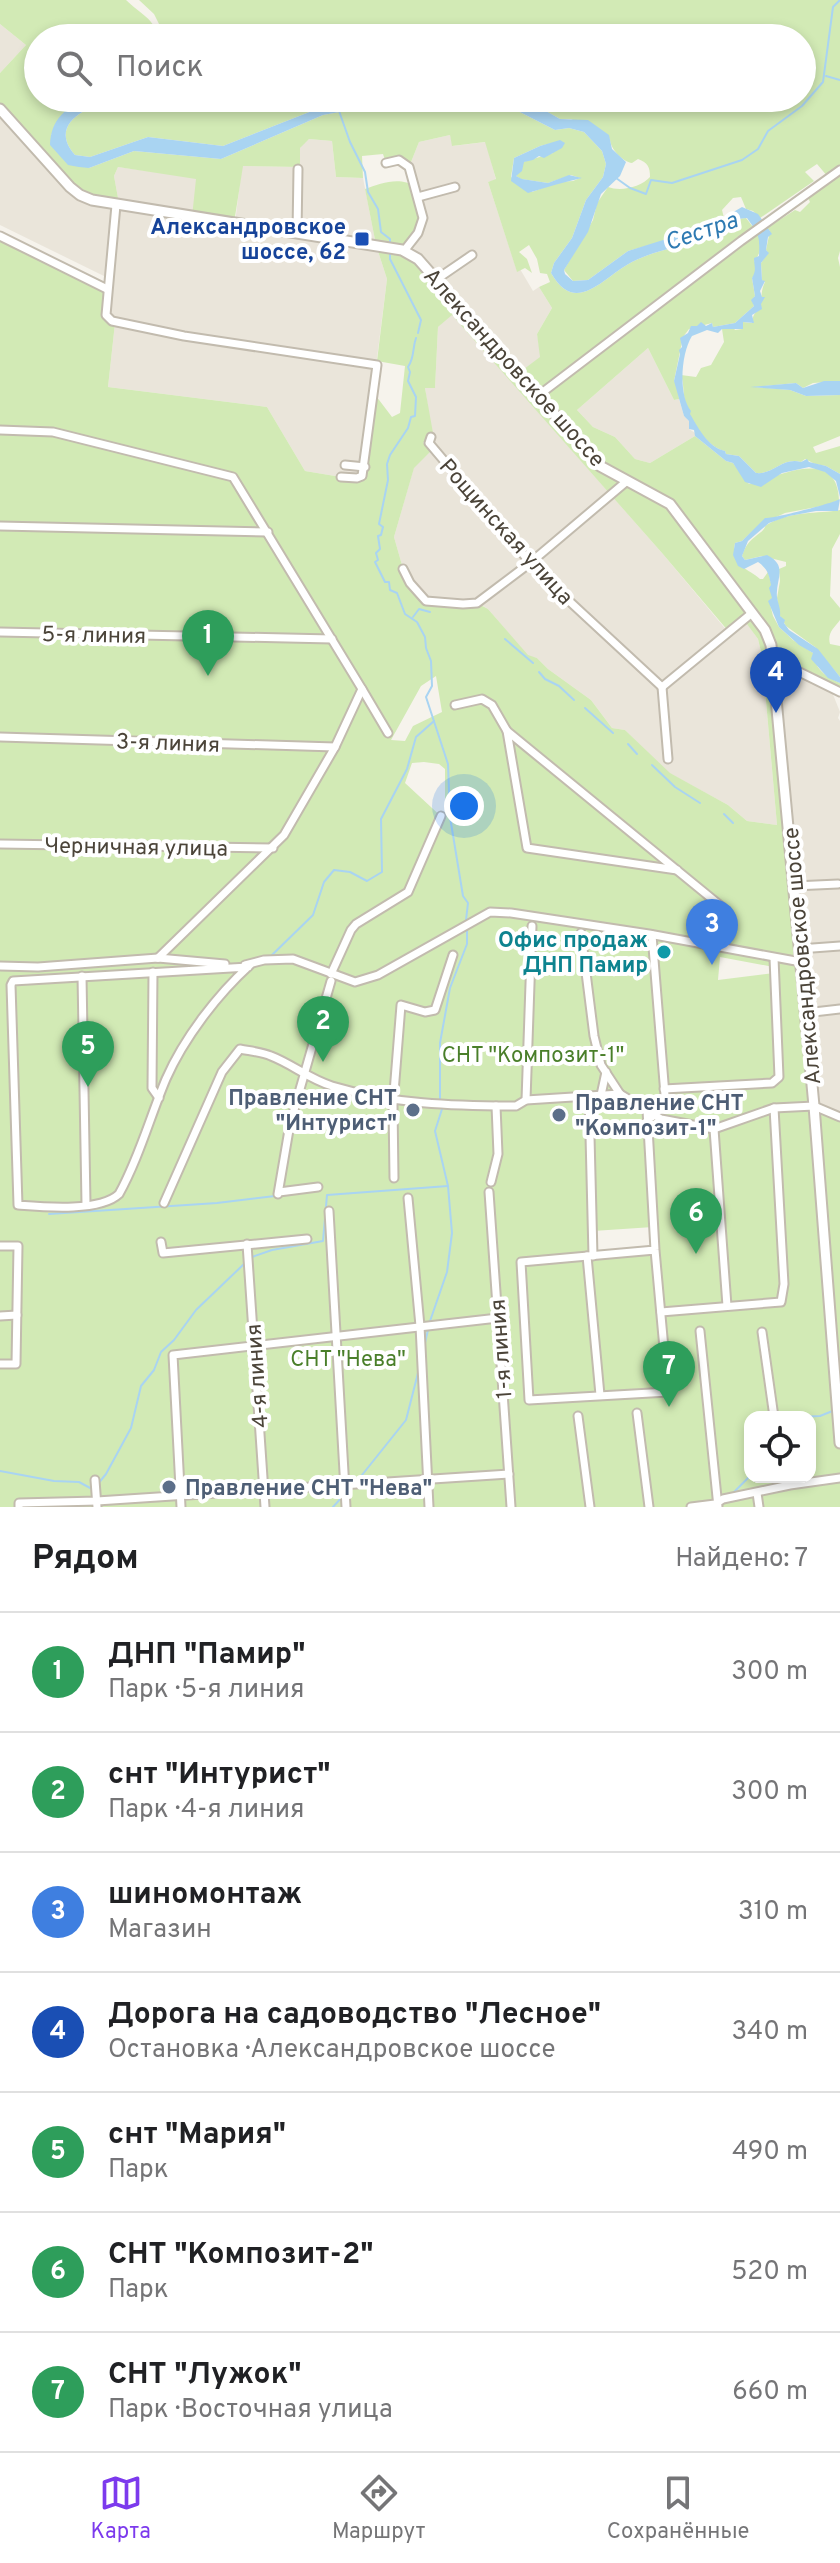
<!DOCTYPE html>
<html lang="ru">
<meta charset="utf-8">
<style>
:root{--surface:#fff;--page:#f6f6f6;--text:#202124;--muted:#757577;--line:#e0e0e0;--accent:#7c3aed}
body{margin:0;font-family:Overpass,sans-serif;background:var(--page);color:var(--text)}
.controls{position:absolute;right:24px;bottom:24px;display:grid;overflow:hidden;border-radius:16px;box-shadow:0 4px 12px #0003}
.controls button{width:72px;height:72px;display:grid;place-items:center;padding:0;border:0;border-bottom:2px solid var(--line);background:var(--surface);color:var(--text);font:40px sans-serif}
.you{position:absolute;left:464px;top:806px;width:28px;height:28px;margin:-20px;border:6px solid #fff;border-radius:50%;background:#1a73e8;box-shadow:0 0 0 12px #1a73e833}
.badge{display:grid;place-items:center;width:52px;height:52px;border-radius:50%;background:var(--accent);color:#fff;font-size:26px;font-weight:700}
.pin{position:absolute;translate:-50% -66px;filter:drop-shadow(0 2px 4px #0008)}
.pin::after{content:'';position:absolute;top:42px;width:28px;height:24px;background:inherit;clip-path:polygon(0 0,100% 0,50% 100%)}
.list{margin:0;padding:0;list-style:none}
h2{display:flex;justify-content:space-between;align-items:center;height:104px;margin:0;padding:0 32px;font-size:34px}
h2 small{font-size:26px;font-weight:400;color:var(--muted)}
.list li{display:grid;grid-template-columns:52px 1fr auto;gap:24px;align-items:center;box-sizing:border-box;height:120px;padding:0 32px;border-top:2px solid var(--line)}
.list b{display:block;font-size:30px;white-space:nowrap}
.list p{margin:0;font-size:26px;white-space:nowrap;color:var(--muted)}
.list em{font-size:26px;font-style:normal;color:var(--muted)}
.icon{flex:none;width:44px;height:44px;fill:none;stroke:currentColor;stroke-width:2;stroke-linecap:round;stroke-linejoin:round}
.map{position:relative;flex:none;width:840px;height:1507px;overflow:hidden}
.search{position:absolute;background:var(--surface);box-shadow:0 4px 12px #0003;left:24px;right:24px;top:24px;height:88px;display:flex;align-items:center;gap:20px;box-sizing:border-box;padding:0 28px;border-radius:44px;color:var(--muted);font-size:30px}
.sheet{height:944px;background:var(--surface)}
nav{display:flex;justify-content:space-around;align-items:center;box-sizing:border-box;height:112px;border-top:2px solid var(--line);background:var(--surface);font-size:22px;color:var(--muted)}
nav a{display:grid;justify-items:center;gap:4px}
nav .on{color:var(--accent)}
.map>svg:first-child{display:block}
.residential{fill:#eae5da}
.green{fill:#d2eab5;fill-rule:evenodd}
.water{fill:#a9d4f2}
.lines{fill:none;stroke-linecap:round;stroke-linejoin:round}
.stream{stroke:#a9d4f2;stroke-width:2}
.minor-casing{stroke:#c2bbae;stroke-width:11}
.tertiary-casing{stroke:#c2bbae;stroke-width:13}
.minor{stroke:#fff;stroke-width:7}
.tertiary{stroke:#fff;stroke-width:9}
.transit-dot{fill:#1a4fb4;stroke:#fff;stroke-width:3}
.culture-dot{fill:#0f9aa8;stroke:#fff;stroke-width:3}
.service-dot{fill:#5c6f8a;stroke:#fff;stroke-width:3}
.labels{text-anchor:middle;stroke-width:8;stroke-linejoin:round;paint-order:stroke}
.transit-label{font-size:22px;font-weight:bold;fill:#164399;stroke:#fff;text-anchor:end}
.street-label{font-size:22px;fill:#4b4439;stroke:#fff}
.culture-label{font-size:22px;font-weight:bold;fill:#0d838f;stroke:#fff;text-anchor:end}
.park-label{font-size:22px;fill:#4a7f2a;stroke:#fff}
.service-label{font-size:22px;font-weight:bold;fill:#4e5e75;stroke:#fff;text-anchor:start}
.water-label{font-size:24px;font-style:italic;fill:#2e7ab2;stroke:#fff}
</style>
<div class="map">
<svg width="840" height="1507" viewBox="0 0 840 1507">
<rect width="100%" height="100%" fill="#f6f3ec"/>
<!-- residential -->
<g class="residential">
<polygon points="0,24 26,45 0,73"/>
<polygon points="0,109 118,198 114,176 118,167 185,176 196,178 235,223 242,166 300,167 300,148 303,144 309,139 332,141 336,177 363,178 376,245 387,279 362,476 341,477 305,471 267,407 108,387 115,323 108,319 108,278 0,225"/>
<polygon points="450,135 453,146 486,142 496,180 488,182 517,271 520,269 533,291 539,287 552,308 537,334 541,357 520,373 410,254 418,241 409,167 419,142"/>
<polygon points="452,314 662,553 728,632 744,619 758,639 762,656 777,825 747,821 728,805 669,773 625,730 612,728 591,700 548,669 537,658 528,656 488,609 478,603 426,601 404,572 394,537 414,467 434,448 425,388 435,388 438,327"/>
<polygon points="648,348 674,400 679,399 684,416 689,421 689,429 695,433 695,436 650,463 635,459 615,437 593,427 577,410"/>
<polygon points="774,664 832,692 840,712 838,718 840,721 840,1113 818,1107"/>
</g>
<!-- green -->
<g class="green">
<path d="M 0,0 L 126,0 C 139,13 155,19 159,38 L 38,38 L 38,98 L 88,98 L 74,104 L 51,135 L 89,168 L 134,151 L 221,159 L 323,115 L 345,111 L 380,98 L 458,98 L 469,102 L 502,103 L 555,130 L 569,128 L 584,132 L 602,151 L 606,164 L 603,177 L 586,200 L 572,238 L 554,263 L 551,273 C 576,317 603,277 632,262 C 655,250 683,247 708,236 C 720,231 733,218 746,218 L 753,227 L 740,237 L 739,240 L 542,396 L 708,267 L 758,233 C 763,242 761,254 754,261 L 757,265 L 756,274 L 752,278 L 755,296 L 752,300 L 754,306 L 735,323 L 713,327 L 712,323 L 689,329 L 683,337 L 674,381 L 678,387 L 679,399 L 674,400 L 648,348 L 577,410 L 593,427 L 615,437 L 635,459 L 650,463 L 695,436 L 726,461 L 733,463 L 749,484 C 780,476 837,446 839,500 L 827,505 L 785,513 L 759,525 L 742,541 L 735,543 C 730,566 746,567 760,579 L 763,579 L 768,572 L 772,586 L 773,598 L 770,604 L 773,616 L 779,627 L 793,640 L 813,653 C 815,670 826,676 840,683 L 840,697 L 775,665 L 813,1105 L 840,1117 L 840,1507 L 0,1507 L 0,240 L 106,290 L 106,315 L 115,323 L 108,387 L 267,407 L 305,471 L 341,477 L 362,476 L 373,392 L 392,417 L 400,413 L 405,366 L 377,361 L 387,279 L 376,245 L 365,189 C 381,183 401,176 415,187 C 422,211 423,232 410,254 L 520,372 L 540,357 L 537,334 L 552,308 L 539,287 L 550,282 L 547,274 L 540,273 L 537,259 L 529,245 L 519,252 L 527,259 L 532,273 L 525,268 L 517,272 L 488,182 L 496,179 L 485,142 L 452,146 L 450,135 L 419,142 L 409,167 L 401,160 L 386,163 L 383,154 L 362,156 L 363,178 L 336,177 L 332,141 L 309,139 L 300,148 L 300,167 L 243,166 L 234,223 L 192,217 L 196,179 L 118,167 L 114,176 L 118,198 L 114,204 L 79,194 L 0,109 L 0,73 L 26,45 L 0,24 ZM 552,143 L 553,153 L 523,162 L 516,176 L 521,179 L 548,183 L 571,175 L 580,178 L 573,181 L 558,182 L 532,192 L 511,177 L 514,158 L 540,146 ZM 452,315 L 662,553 L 729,632 L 744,620 L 758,639 L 762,656 L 777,825 L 747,821 L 728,805 L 670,773 L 625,730 L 612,728 L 591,700 L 548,669 L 537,658 L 528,655 L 488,609 L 477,603 L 426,601 L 404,572 L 394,537 L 414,468 L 434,448 L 423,443 L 433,433 L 425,388 L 435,388 L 438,327 ZM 436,676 L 442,712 L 413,726 L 405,741 L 391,740 L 421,686 ZM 424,762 L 439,764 L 445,769 L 445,820 L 405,783 L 412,763 ZM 720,957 L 774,967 L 774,973 L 718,980 ZM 653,1227 L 655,1250 L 593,1255 L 593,1231 ZM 750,1417 L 810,1417 L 810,1477 L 750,1477 Z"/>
<path d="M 139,0 L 840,0 L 840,251 L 838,258 L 840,267 L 840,381 L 813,383 L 803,388 L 796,383 L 755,387 L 790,390 L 806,396 L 840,395 L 840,436 L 813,447 L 816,453 L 840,446 L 840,474 L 826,466 L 815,464 L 805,459 L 801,462 C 782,457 774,475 756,473 L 739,456 L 726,454 L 725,451 C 708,448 688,420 685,401 C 683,393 684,384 681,375 L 696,377 L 701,368 L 711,365 L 724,342 L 722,329 L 733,327 L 735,330 L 742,329 L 743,322 L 752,323 C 752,313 760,309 761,300 C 762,292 762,288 765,282 L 762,280 L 761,263 L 768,253 L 766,250 L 770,231 L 767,228 L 795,210 L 800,212 L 810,202 L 806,194 L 828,177 L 817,164 L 805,172 L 814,181 L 760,218 L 753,211 L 746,209 L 741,197 L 733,198 L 722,210 L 724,218 L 685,235 L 628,251 L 588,280 L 573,281 L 564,270 L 593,220 L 597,203 L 608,187 C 621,192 641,187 650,177 C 650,167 648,163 638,159 L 632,163 C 623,162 610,149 610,139 L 571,119 L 560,119 L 522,98 L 802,98 L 802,38 L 166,38 L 154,14 Z"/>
<path d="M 113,98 L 356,98 L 312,111 L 223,146 L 148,137 L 90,157 L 75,155 C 47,123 89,107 113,98 Z"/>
<path d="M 840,510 L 840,534 L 832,549 L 830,596 L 840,608 L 840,620 C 834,628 827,633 830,644 L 840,646 L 840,677 L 815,647 L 786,626 L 780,616 L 777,598 L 780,581 L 779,569 L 786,566 L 786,562 L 762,556 L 745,560 L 742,556 C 746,543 752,539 761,532 C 768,526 762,527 770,523 C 792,511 817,514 840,510 Z"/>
</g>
<!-- water -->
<g class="water">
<path d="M 88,98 L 113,98 C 89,107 47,123 75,155 L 90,157 L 148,137 L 223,146 L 312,111 L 356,98 L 381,98 L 345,111 L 323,115 L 221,159 L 134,151 L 89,168 L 79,167 L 68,165 L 50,145 C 51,118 66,108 88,98 Z"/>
<path d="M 458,98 L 523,98 L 560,119 L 588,120 L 609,135 L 612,149 L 626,162 L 620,176 L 601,194 L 588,232 L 564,270 L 565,274 L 573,281 L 588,280 L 628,251 L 711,225 L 742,207 L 758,214 L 772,234 L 768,237 L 766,250 L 769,253 L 761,263 L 762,280 L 765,281 L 760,291 L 762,297 L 765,297 L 761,304 L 762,309 L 752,315 L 754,323 L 743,322 L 743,329 L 722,329 L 718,333 L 707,330 L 692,336 C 681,353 678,395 691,411 L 690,414 C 699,429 708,447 725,451 L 726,454 L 739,456 L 756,473 C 774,475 782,457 801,462 L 807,459 L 809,462 L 826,466 L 840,474 L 840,497 L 836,481 L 825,472 L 809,467 L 782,473 L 761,487 L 745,482 L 733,463 L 726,461 L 695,436 L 694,430 L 689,429 L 689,421 L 684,416 L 674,381 L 680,354 L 679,350 L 682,347 L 680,338 L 688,333 L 691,326 L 697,326 L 701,322 L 706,326 L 712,323 L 713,327 L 735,323 L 754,306 L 751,300 L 755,296 L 752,278 C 757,269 754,267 754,258 L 759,256 C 760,235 759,235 747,218 C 733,218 720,231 708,236 C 683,247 655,250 632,262 C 603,277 576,317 551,273 L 554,263 L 572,238 L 586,200 L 603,177 L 606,164 L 602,151 L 584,132 L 569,128 L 555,130 L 502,103 L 469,102 Z"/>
<path d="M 560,140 L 565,143 L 562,148 L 544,158 L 539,156 L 533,160 L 524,162 L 522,171 L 516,176 L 522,179 L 548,183 L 569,175 L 582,178 C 564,182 547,187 528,193 L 511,181 L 514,158 L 540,146 Z"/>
<polygon points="824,381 840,381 840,395 806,396 790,390 750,387 796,383 803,388"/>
<path d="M 840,499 L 838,511 L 816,511 L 789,516 L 769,523 L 748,541 L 742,556 L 745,560 L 767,555 C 789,566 775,580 777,597 C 778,604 781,609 780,616 L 785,620 L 784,623 L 789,630 L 818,649 L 840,677 L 840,683 L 828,678 L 811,659 L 813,653 L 799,645 L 779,627 L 768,601 L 772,598 L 769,588 L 771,585 C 769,575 768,569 758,562 L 744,569 L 738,566 L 733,555 L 735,543 L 742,541 L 765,518 C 772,519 834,503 840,499 Z"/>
</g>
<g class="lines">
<!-- stream -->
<g class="stream">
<polyline points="826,76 840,80"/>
<polyline points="339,111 350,142 365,172 368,192 378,209 381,232 390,239 390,244"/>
<polyline points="616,178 630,188 646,194 651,180 672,183 742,160 758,149 768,131 802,106 823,82 833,7 840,0"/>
<polyline points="390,250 390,259 421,320 418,333"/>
<path d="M 416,338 C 412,349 415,357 408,367 L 410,372 L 408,381 L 416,397 L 415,416 L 411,417 L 408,428 L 390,455 L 387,464 L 388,480 L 379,524 L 383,527 L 381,535 L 378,536 L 380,549 L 376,553 L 378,560 L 375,562 L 385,582 L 389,582 L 390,590 L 397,593 L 405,614 L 417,622 L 425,637 L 426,648 L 431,661 L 432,686 L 426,697 L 448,764 L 450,817 L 463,896 L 468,903 L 466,920"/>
<polyline points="413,617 419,609 430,612"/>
<polyline points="505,639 533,663"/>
<polyline points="539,672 545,679 559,686 574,700"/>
<polyline points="585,708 613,733"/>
<polyline points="628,744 637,754"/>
<polyline points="652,765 675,787 700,803"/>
<polyline points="724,814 733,823"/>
<polyline points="272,955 313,915 324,882 334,870 350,872 367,881 382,872 381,819 407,769 416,737 434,721"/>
<polyline points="440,1102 440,1043 450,988 467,944 467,929"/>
<polyline points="49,1214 217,1203 275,1196"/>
<polyline points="252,1257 272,1250 323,1241 327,1195 448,1186"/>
<polyline points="429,1324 447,1272 452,1233 448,1186 435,1131 442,1109"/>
<polyline points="424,1347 428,1330"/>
<polyline points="799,1417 820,1416 835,1410"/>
<polyline points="0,1471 54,1481 79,1482 92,1489"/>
<polyline points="358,1480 406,1420 419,1369"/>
<polyline points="97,1485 106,1474 131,1428 141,1386 154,1370 161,1352 174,1340 196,1310 245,1263"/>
<polyline points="731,1495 750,1476"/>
<polyline points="333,1507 343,1496"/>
</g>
<defs>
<g id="minor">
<polyline points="386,163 399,160 409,167 423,218 418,233 404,251"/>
<polyline points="418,197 455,187"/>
<polyline points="116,205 106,315 112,321 184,336 377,365 362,476 357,478 341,477"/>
<polyline points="297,233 298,169"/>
<polyline points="0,236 107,289"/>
<polyline points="437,279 472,255"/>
<polyline points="539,395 741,241 840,170"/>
<polyline points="0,430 53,432 233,477 362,689 335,747 284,835 158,958"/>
<polyline points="431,437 429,443 540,574 662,687"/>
<polyline points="345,465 365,467"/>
<polyline points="0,526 268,532"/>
<polyline points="403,569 410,583 426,601 463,604 477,603 530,563 627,481"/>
<polyline points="0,632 332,639"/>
<polyline points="773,659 840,692"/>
<polyline points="662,687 752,613"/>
<polyline points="662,687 668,759"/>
<polyline points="362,689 388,733"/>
<polyline points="455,705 482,699 492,705 507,731 722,907 717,947"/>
<polyline points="507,731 527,848 677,870"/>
<polyline points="0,737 335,747"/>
<polyline points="0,844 273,848"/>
<polyline points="794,886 838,884"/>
<polyline points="581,933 594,1036 601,1065 620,1094"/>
<polyline points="799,949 840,946"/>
<polyline points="245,965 264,960 293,959 355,982 378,975 490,912 511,913 649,934 801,962"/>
<polyline points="0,966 38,967 158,958 225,964"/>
<path d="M 248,967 L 13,981 L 11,985 L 18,1205 C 44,1207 100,1212 119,1194 C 139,1158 150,1117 166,1079 C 184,1038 217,995 250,965"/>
<polyline points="153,972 152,1088 159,1098"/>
<polyline points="331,974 351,930 356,924 408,892 441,816"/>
<polyline points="82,976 86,1204"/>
<polyline points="805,1013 840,1009"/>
<polyline points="664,1089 772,1083 779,1077 774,958"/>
<polyline points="601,1095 606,1072"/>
<polyline points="589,1096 593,1256"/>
<polyline points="526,1100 532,926"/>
<polyline points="647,1110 655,1250 668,1392 529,1400 521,1262 655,1250"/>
<polyline points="652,1117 661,1107 665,1095 652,935"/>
<polyline points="714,1129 727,1306"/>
<polyline points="394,1178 393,1105 401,1005 425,1012 435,1010 453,955"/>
<polyline points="491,1182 498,1154 496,1106"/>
<polyline points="279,1192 318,1187"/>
<polyline points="489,1192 511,1507"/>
<polyline points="278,1194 290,1124 331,981"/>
<polyline points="408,1198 420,1326 429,1507"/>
<path d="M 164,1203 L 222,1072 L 240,1049 C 250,1051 262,1052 271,1056 C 292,1064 309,1079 332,1086 C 392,1104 453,1106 516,1106 L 526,1100 L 620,1094 L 661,1119 L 714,1129 L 774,1108 L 814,1106 L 840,1117"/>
<polyline points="329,1211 346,1507"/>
<polyline points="161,1242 163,1253 307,1239"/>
<polyline points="247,1244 265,1507"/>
<polyline points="0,1246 18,1246 16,1364 0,1364"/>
<polyline points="587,1256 600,1395"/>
<polyline points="661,1312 781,1302 784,1284 774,1108"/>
<polyline points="0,1316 17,1315"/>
<polyline points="700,1331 718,1507"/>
<polyline points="762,1332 774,1417"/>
<polyline points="637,1413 649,1507"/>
<polyline points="578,1416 590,1507"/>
<polyline points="95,1480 97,1507"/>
<polyline points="757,1493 759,1507"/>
<polyline points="19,1507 19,1503 97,1501 509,1474"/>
<polyline points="181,1507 173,1355 498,1318"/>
<polyline points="691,1507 715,1504 723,1499 790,1485 840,1478"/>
</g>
<polyline id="tertiary" points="0,109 70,187 80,195 92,200 402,250 418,259 600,466 670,504 765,630 771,645 814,1106 840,1443"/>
</defs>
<!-- minor casing -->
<use href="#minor" class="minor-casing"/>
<!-- tertiary casing -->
<use href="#tertiary" class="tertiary-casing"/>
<!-- minor -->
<use href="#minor" class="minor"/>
<!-- tertiary -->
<use href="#tertiary" class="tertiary"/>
</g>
<!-- markers -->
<rect class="transit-dot" x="354" y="231" width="16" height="16" rx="4"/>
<circle class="culture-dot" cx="664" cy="952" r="8"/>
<g class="service-dot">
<circle cx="413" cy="1110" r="8"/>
<circle cx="559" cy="1115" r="8"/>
<circle cx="169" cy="1487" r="8"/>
</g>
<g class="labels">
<!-- transit labels -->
<g class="transit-label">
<text x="346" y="234">Александровское<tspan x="346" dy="25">шоссе, 62</tspan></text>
</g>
<!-- street labels -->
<g class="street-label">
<text transform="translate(515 367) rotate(48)" y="8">Александровское шоссе</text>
<text transform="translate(507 531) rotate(48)" y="8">Рощинская улица</text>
<text transform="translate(94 634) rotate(1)" y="8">5-я линия</text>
<text transform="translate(168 742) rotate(2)" y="8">3-я линия</text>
<text transform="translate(136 846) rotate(1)" y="8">Черничная улица</text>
<text transform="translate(801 956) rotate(-95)" y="8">Александровское шоссе</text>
<text transform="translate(500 1349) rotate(-94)" y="8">1-я линия</text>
<text transform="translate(256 1376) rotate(-94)" y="8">4-я линия</text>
</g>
<!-- culture labels -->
<g class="culture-label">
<text x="648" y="947">Офис продаж<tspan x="648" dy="25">ДНП Памир</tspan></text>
</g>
<!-- park labels -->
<g class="park-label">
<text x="533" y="1062">СНТ "Композит-1"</text>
<text x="348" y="1366">СНТ "Нева"</text>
</g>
<!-- service labels -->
<g class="service-label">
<text x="397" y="1105" text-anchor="end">Правление СНТ<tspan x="397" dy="25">"Интурист"</tspan></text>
<text x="575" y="1110">Правление СНТ<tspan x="575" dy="25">"Композит-1"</tspan></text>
<text x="185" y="1495">Правление СНТ "Нева"</text>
</g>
<!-- water labels -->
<g class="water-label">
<text transform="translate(701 231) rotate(-19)" y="8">Сестра</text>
</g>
</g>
</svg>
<div class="controls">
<button><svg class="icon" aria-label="locate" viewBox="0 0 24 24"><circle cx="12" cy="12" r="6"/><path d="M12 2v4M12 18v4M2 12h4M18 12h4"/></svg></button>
</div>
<div class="you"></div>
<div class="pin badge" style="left:208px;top:676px;background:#2e9e5b">1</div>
<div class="pin badge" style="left:323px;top:1062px;background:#2e9e5b">2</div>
<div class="pin badge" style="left:712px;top:965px;background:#3f7fe0">3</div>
<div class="pin badge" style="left:776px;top:713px;background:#1a4fb4">4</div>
<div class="pin badge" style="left:88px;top:1087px;background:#2e9e5b">5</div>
<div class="pin badge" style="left:696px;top:1254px;background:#2e9e5b">6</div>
<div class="pin badge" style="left:669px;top:1407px;background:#2e9e5b">7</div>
<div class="search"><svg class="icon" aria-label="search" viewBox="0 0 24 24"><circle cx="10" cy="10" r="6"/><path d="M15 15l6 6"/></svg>Поиск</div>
</div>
<section class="sheet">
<h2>Рядом<small>Найдено: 7</small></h2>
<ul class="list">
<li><span class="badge" style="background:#2e9e5b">1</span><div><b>ДНП &quot;Памир&quot;</b><p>Парк · 5-я линия</p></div><em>300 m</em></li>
<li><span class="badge" style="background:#2e9e5b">2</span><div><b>снт &quot;Интурист&quot;</b><p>Парк · 4-я линия</p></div><em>300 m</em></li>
<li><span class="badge" style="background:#3f7fe0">3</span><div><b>шиномонтаж</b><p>Магазин</p></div><em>310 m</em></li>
<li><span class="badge" style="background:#1a4fb4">4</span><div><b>Дорога на садоводство &quot;Лесное&quot;</b><p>Остановка · Александровское шоссе</p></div><em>340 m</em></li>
<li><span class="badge" style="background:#2e9e5b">5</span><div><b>снт &quot;Мария&quot;</b><p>Парк</p></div><em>490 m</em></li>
<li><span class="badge" style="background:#2e9e5b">6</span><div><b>СНТ &quot;Композит-2&quot;</b><p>Парк</p></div><em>520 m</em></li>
<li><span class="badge" style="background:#2e9e5b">7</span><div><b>СНТ &quot;Лужок&quot;</b><p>Парк · Восточная улица</p></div><em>660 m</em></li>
</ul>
</section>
<nav>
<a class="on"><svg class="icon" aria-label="map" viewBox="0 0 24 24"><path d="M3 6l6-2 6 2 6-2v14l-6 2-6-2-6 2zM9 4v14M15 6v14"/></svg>Карта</a>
<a><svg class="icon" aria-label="directions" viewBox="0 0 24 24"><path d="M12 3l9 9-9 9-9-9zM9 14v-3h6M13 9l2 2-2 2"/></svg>Маршрут</a>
<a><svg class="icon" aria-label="saved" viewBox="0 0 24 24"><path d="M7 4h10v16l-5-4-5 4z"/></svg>Сохранённые</a>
</nav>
